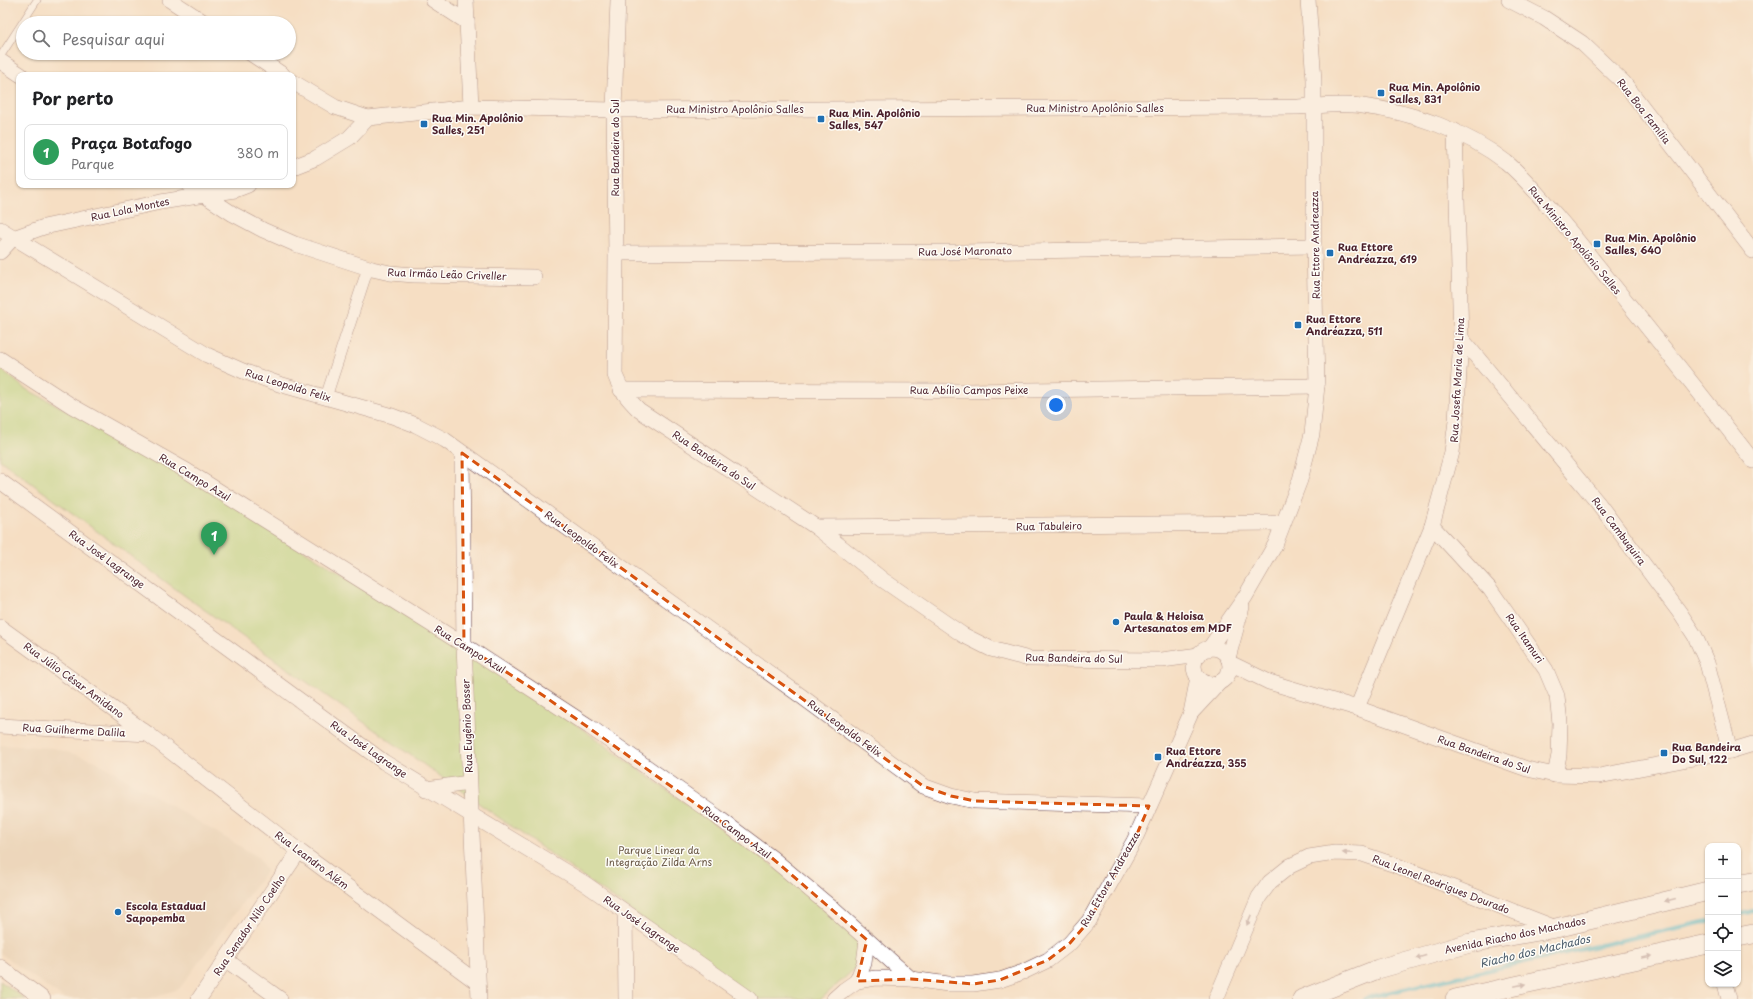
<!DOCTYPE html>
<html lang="pt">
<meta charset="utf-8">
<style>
:root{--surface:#fff;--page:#f2f2f2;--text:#202124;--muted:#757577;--line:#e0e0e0;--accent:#1f6fb2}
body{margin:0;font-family:"Playpen Sans",sans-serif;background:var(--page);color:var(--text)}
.controls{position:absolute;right:12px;bottom:12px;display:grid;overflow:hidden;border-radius:8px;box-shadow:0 1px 3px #0004}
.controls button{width:36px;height:36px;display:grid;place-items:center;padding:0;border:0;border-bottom:1px solid var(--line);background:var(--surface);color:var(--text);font:20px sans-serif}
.you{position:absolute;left:1056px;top:405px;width:14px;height:14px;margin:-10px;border:3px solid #fff;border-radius:50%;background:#1a73e8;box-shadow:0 0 0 6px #1a73e833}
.badge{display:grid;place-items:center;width:26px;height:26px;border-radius:50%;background:var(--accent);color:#fff;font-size:13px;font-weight:700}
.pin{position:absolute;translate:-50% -33px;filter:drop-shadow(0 1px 2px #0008)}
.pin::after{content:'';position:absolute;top:21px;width:14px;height:12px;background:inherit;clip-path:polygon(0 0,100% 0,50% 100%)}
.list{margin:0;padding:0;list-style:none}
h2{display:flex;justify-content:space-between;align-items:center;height:52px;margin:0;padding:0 16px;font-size:17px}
h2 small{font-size:13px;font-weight:400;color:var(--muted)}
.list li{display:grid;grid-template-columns:26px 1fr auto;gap:12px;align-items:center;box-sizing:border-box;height:56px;margin:0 8px 8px;padding:0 8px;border:1px solid var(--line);border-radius:8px}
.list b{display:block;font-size:15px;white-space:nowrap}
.list p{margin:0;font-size:13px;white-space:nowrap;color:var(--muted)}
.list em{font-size:13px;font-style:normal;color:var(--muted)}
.icon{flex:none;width:22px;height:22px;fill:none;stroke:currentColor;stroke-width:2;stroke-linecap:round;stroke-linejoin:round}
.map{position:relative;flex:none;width:1753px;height:999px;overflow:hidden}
.search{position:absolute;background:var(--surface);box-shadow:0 1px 3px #0004;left:16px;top:16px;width:280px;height:44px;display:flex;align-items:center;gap:10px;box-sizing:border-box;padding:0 14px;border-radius:22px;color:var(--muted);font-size:15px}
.panel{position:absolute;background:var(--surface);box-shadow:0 1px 3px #0004;left:16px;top:72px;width:280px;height:116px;border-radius:8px}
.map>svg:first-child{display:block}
.built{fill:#e2cdb1}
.green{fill:#b2d983;stroke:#7e7c57}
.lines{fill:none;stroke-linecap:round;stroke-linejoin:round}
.stream{stroke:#50bace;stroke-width:4.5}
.service-casing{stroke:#643c42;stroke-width:8}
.pedestrian-casing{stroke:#643c42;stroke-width:12}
.minor-casing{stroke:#643c42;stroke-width:16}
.tertiary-casing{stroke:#643c42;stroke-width:20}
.service{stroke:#fff;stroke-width:7}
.pedestrian{stroke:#fff;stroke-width:11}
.minor{stroke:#fff;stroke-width:15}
.tertiary{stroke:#fff;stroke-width:19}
.oneway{fill:#ae9aa0}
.marked{fill:none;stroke:#d8530f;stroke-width:3;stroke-dasharray:8 5;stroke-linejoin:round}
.poi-dot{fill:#1f6fb2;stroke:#fdfcf7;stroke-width:1.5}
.labels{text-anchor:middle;stroke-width:3;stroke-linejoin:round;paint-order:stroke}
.poi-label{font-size:10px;font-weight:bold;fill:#4a1f2b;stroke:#fdfcf7;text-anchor:start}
.street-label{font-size:10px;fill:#4a1f2b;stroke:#fdfcf7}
.park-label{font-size:10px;fill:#695745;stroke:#fdfcf7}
.water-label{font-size:11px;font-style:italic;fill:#4c5d6c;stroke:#fdfcf7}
</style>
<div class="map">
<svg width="1753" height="999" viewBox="0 0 1753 999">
<rect width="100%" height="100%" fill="#fdfcf7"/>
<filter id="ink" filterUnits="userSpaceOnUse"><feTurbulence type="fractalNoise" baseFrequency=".025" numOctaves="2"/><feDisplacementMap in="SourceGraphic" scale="8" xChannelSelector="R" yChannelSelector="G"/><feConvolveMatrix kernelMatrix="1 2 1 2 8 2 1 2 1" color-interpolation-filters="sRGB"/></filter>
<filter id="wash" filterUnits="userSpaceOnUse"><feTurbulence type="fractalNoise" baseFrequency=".012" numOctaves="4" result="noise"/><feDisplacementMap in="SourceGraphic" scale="16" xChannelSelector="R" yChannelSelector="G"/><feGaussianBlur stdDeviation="0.9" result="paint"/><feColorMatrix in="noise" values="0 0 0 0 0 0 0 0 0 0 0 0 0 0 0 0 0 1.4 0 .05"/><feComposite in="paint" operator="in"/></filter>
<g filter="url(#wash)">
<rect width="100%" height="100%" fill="#f5dec3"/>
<!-- built -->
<polygon class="built" points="0,745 54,748 96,761 258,857 266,871 179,989 147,999 64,999 0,953"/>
<!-- green -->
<g class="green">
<polygon points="0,368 24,388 155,456 560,713 787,876 860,942 860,964 821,999 756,999 192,601 0,460"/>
<polygon points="0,981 25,999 0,999"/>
</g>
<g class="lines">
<!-- stream -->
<g class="stream">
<polyline points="1738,915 1753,911"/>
<polyline points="1365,999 1373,996 1708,921"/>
</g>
</g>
</g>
<g filter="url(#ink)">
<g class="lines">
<defs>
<polyline id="service" points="0,57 37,0"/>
<polyline id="pedestrian" points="326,397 368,268"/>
<g id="minor">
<polyline points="170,0 205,23"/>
<polyline points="433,0 467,22"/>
<polyline points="466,0 471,107"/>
<path d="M 618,0 L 614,110 L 616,253 L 615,375 C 621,391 628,399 639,410 L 816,527 L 883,580 L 963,635 L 991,649 L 1029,659 L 1162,660 L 1199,655"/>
<polyline points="1509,0 1544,18 1582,43 1624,83 1753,251"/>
<polyline points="250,53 283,75"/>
<polyline points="0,61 21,75"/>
<path d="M 293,82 L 335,107 L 368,118 L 471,107 L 614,110 L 1298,107 C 1319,106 1341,103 1362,106 C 1413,112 1466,131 1506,162 C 1522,175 1535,191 1548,206 C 1573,234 1595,263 1618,291 C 1664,348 1709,404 1753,461"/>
<polyline points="293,167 316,158 349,138 368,118"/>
<polyline points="189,185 233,214 263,230 295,244 372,269 390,273 414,275 534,277"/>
<polyline points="0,229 207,355 243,371 279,384 392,416 416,425 445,440 801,696 923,786 951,796 975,801 1149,806"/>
<polyline points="0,252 13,238 44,227 161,202 235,190 248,185"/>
<polyline points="616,253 963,252 1314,246"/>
<polyline points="1461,338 1598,503 1680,613 1695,636 1707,663 1730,751"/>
<polyline points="0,359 72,406 187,471 464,645 590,727 716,816 772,858 833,909 911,979"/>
<polyline points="621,390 966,391 1317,386"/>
<polyline points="462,453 464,645 479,999"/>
<polyline points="0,481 384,762 584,883 750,999"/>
<polyline points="1432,526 1490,589 1546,670 1557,696 1560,723 1559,755 1555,775"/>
<polyline points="816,527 1283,523"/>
<polyline points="0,627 148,734 299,851 478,983"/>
<circle cx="1212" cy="666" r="18"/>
<polyline points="1209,649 1245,597 1275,545 1300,480 1312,434 1317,386 1314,246 1314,80 1308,0"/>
<polyline points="1228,658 1242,607"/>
<polyline points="1230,663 1269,682 1357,708 1527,769 1555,775 1599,776 1730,751 1753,744"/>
<polyline points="1357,708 1432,526 1452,452 1456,421 1461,338 1455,131"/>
<polyline points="1191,713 1219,683"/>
<polyline points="0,726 148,734"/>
<polyline points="426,789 469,783"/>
<polyline points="625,913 626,999"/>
<polyline points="226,960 280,999"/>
<polyline points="0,967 43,999"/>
<polyline points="857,981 864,963 867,940"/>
<polyline points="1725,984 1729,999"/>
<polyline points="199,999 299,851"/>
<polyline points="834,999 844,990 857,981 876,978 911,979 948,984 973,984 1000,980 1023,972 1048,960 1070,943 1089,921 1134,841 1191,713 1198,677"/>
<polyline points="1216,999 1259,897 1270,882 1290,866 1309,857 1335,853 1362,854 1395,865 1556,928"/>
</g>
<g id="tertiary">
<polyline points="1738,884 1753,881"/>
<polyline points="1738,937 1753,934"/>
<polyline points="1302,999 1378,969 1470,943 1556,928 1708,891"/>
<polyline points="1455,999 1708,944"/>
</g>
</defs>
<!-- service casing -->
<use href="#service" class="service-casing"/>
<!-- pedestrian casing -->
<use href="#pedestrian" class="pedestrian-casing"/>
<!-- minor casing -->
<use href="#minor" class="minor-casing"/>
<!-- tertiary casing -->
<use href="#tertiary" class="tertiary-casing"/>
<!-- service -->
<use href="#service" class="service"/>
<!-- pedestrian -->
<use href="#pedestrian" class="pedestrian"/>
<!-- minor -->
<use href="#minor" class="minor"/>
<!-- tertiary -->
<use href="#tertiary" class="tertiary"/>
</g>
<!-- one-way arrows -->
<defs><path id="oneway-solid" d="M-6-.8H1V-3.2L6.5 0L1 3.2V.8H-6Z"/></defs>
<g class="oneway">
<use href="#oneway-solid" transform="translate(1348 853) rotate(-177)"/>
<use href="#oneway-solid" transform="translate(1670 900) rotate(166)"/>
<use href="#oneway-solid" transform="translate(1249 920) rotate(113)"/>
<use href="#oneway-solid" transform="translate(1421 957) rotate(164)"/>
<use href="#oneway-solid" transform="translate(1647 957) rotate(-12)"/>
<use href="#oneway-solid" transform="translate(1520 985) rotate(-12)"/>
</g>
</g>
<!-- marked area -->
<path d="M0 0H1753V999H0ZM 462,453 L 923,786 L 951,796 L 975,801 L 1149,806 L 1134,841 L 1089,921 L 1070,943 L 1048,960 L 1000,980 L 973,984 L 911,979 L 857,981 L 867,940 L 772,858 L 544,696 L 464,645 Z" fill="#f5dec3" fill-opacity=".55" fill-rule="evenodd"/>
<path class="marked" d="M 462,453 L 923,786 L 951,796 L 975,801 L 1149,806 L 1134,841 L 1089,921 L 1070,943 L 1048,960 L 1000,980 L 973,984 L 911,979 L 857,981 L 867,940 L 772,858 L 544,696 L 464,645 Z"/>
<!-- markers -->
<g class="poi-dot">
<rect x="1377" y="89" width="8" height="8" rx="2"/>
<rect x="817" y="115" width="8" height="8" rx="2"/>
<rect x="420" y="120" width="8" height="8" rx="2"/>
<rect x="1593" y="240" width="8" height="8" rx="2"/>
<rect x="1326" y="249" width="8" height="8" rx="2"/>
<rect x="1294" y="321" width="8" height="8" rx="2"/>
<circle cx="1116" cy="622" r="4"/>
<rect x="1660" y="749" width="8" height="8" rx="2"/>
<rect x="1154" y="753" width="8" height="8" rx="2"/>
<circle cx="118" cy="912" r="4"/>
</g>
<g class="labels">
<!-- poi labels -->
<g class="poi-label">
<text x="1389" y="91">Rua Min. Apolônio<tspan x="1389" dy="12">Salles, 831</tspan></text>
<text x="829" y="117">Rua Min. Apolônio<tspan x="829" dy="12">Salles, 547</tspan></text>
<text x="432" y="122">Rua Min. Apolônio<tspan x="432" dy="12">Salles, 251</tspan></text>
<text x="1605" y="242">Rua Min. Apolônio<tspan x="1605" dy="12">Salles, 640</tspan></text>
<text x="1338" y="251">Rua Ettore<tspan x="1338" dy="12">Andréazza, 619</tspan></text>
<text x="1306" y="323">Rua Ettore<tspan x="1306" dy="12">Andréazza, 511</tspan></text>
<text x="1124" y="620">Paula &amp; Heloisa<tspan x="1124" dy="12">Artesanatos em MDF</tspan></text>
<text x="1672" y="751">Rua Bandeira<tspan x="1672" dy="12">Do Sul, 122</tspan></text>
<text x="1166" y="755">Rua Ettore<tspan x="1166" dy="12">Andréazza, 355</tspan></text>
<text x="126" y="910">Escola Estadual<tspan x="126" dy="12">Sapopemba</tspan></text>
</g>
<!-- street labels -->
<g class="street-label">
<text x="1095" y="112">Rua Ministro Apolônio Salles</text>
<text x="735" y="113">Rua Ministro Apolônio Salles</text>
<text transform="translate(1644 111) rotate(52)" y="4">Rua Boa Família</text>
<text transform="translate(615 148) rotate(-90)" y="4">Rua Bandeira do Sul</text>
<text transform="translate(130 209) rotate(-12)" y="4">Rua Lola Montes</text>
<text transform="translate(1575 240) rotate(50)" y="4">Rua Ministro Apolônio Salles</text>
<text transform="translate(1315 245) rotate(-91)" y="4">Rua Ettore Andreazza</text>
<text transform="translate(965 251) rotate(-1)" y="4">Rua José Maronato</text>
<text transform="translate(447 274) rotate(2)" y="4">Rua Irmão Leão Criveller</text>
<text transform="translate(1457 380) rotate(-87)" y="4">Rua Josefa Maria de Lima</text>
<text transform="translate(288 385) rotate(17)" y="4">Rua Leopoldo Felix</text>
<text x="969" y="394">Rua Abílio Campos Peixe</text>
<text transform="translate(714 460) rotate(34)" y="4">Rua Bandeira do Sul</text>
<text transform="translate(195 477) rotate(31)" y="4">Rua Campo Azul</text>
<text transform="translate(1049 526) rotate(-1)" y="4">Rua Tabuleiro</text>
<text transform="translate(1619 531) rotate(53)" y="4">Rua Cambuquira</text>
<text transform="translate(582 539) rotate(36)" y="4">Rua Leopoldo Felix</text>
<text transform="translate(107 559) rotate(36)" y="4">Rua José Lagrange</text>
<text transform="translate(1525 638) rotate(55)" y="4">Rua Itamuri</text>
<text transform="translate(470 649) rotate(32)" y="4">Rua Campo Azul</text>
<text transform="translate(1074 658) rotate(1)" y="4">Rua Bandeira do Sul</text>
<text transform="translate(74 680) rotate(36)" y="4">Rua Júlio César Amidano</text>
<text transform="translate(467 726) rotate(-92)" y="4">Rua Eugênio Bosser</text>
<text transform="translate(845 728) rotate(36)" y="4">Rua Leopoldo Felix</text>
<text transform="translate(74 730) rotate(3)" y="4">Rua Guilherme Dalila</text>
<text transform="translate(369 749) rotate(35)" y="4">Rua José Lagrange</text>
<text transform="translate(1484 754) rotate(19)" y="4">Rua Bandeira do Sul</text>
<text transform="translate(737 832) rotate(36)" y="4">Rua Campo Azul</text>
<text transform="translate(312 860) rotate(37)" y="4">Rua Leandro Além</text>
<text transform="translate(1110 879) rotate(-60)" y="4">Rua Ettore Andreazza</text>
<text transform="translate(1441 884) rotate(21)" y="4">Rua Leonel Rodrigues Dourado</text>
<text transform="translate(642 924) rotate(35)" y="4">Rua José Lagrange</text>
<text transform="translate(249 925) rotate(-56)" y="4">Rua Senador Nilo Coelho</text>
<text transform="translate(1515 935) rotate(-12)" y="4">Avenida Riacho dos Machados</text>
</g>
<!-- park labels -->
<g class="park-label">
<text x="659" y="854">Parque Linear da<tspan x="659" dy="12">Integração Zilda Arns</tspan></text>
</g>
<!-- water labels -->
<g class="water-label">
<text transform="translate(1535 951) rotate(-13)" y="4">Riacho dos Machados</text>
</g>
</g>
</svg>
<div class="controls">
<button>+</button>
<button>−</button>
<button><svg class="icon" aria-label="locate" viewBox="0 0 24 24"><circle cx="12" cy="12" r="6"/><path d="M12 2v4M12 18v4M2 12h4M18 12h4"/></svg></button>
<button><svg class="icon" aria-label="layers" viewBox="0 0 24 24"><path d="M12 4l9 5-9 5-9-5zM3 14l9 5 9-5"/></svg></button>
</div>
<div class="you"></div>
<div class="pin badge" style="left:214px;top:555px;background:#2e9e5b">1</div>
<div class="search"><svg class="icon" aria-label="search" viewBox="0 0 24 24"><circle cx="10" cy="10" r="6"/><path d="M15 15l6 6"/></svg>Pesquisar aqui</div>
<section class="panel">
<h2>Por perto<small></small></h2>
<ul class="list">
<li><span class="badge" style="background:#2e9e5b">1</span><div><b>Praça Botafogo</b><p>Parque</p></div><em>380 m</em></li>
</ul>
</section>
</div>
